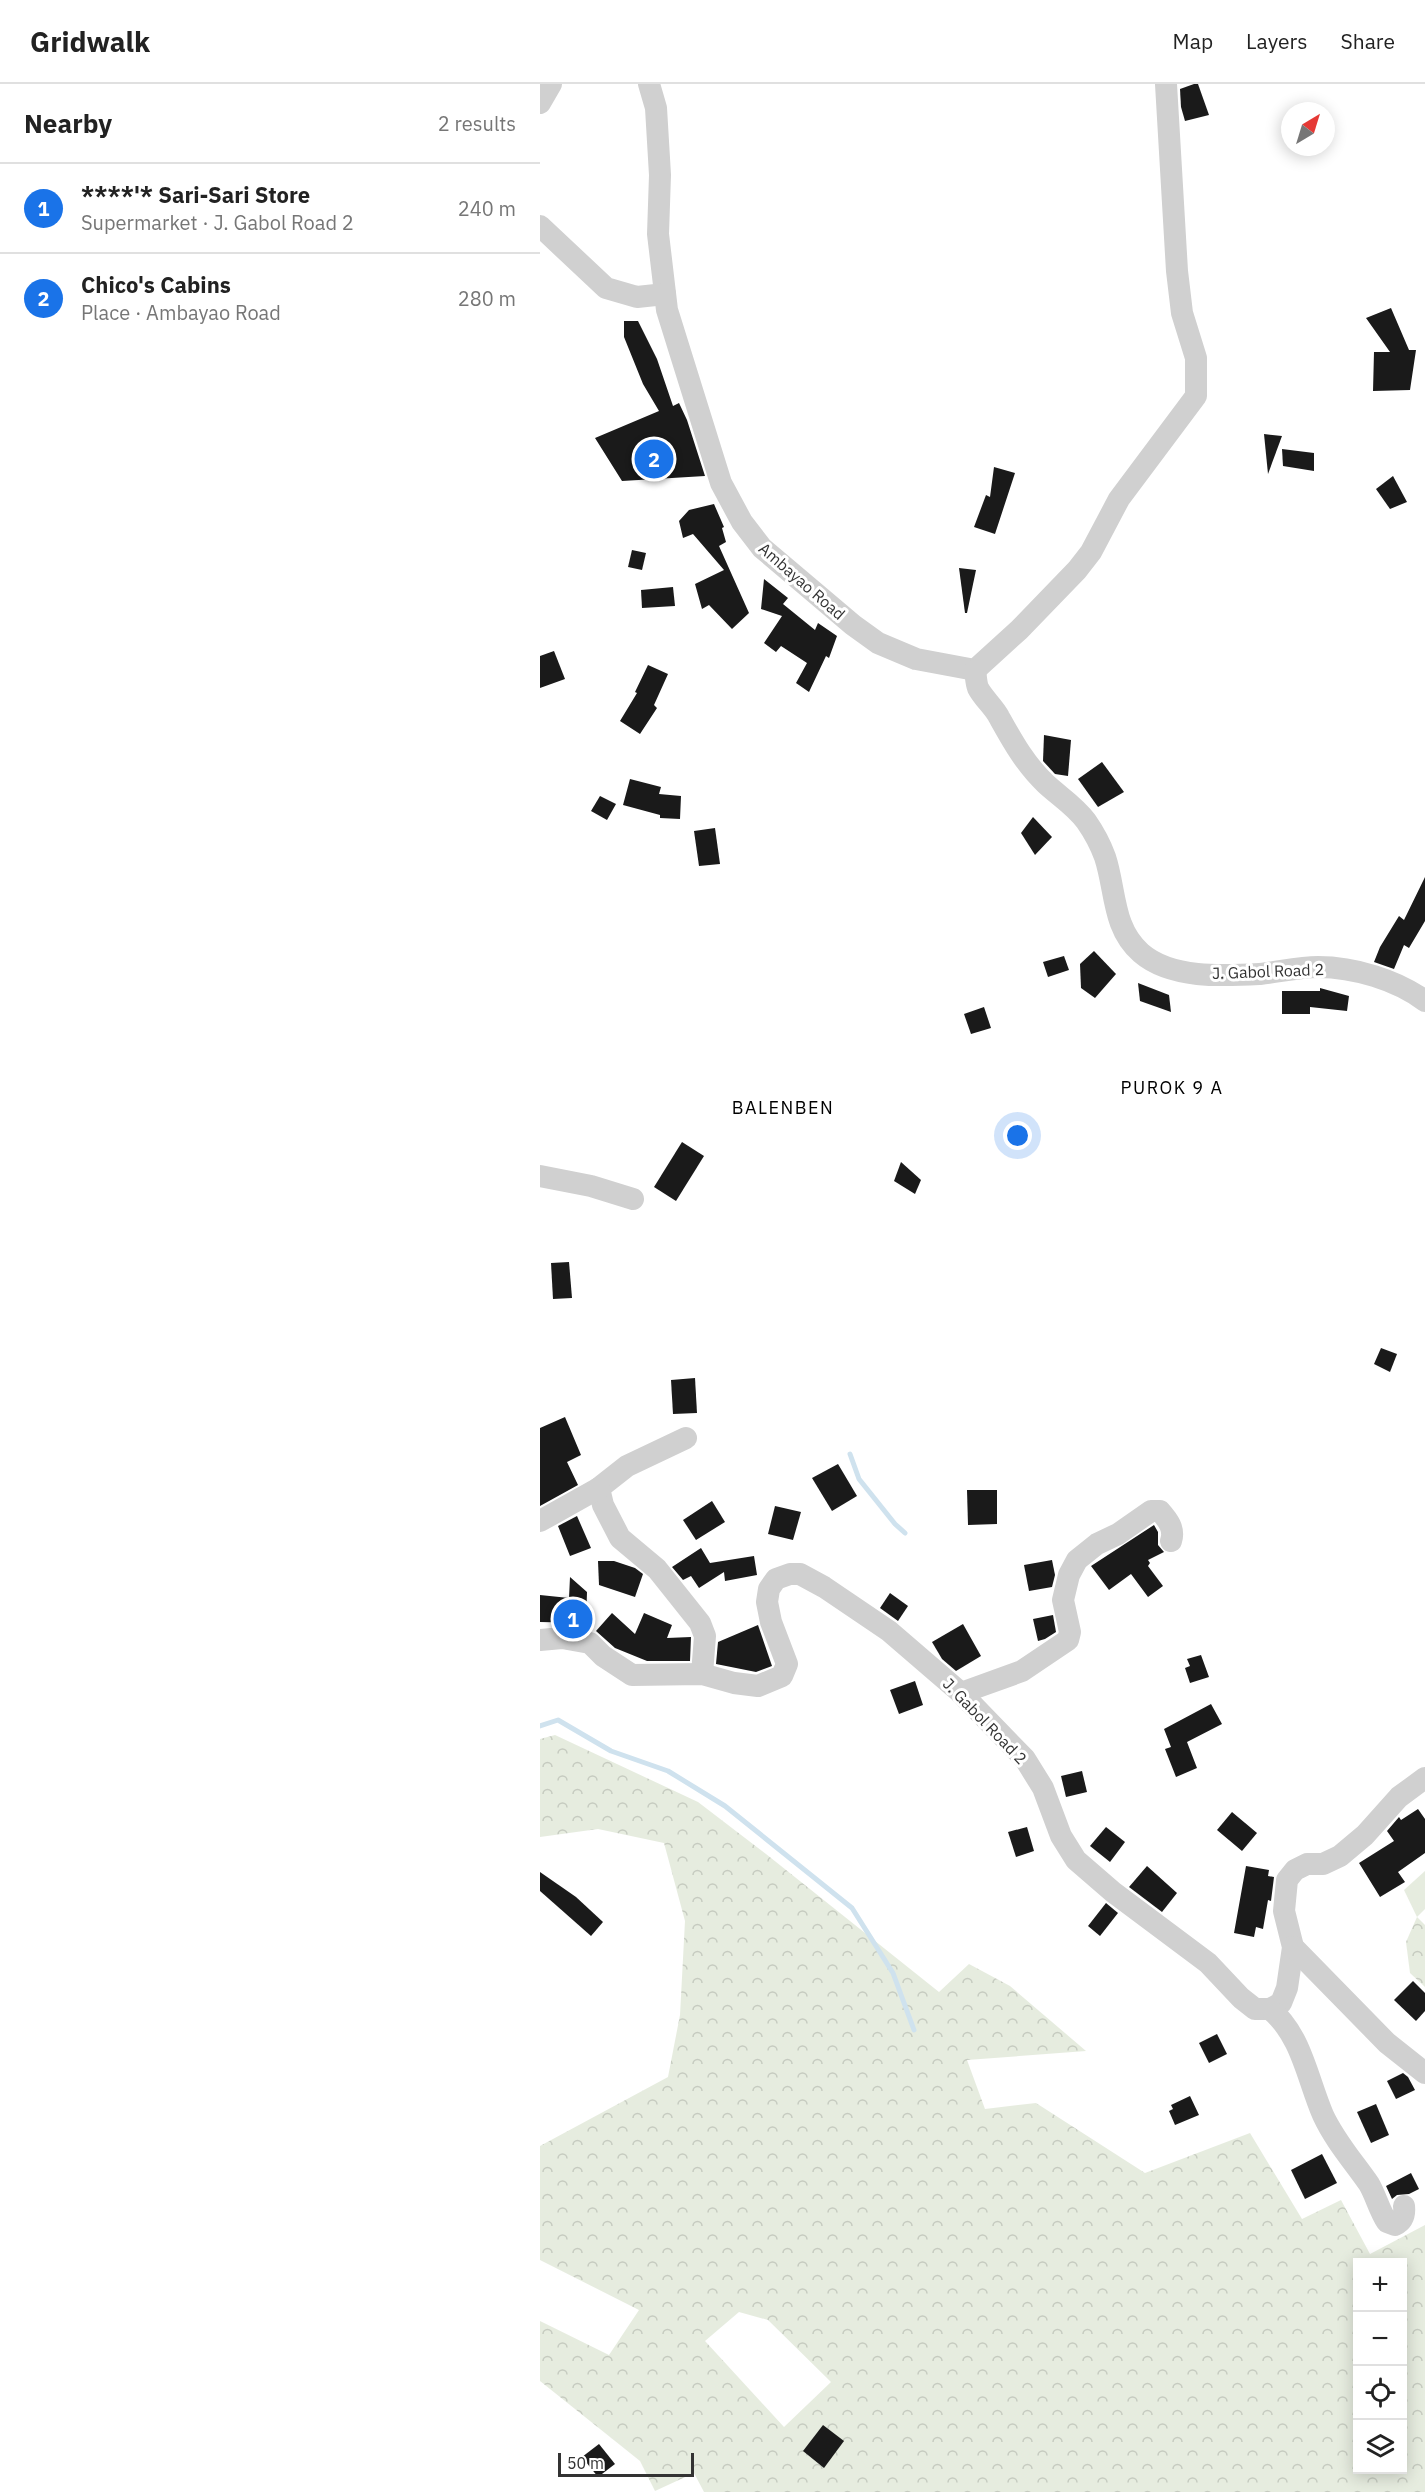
<!DOCTYPE html>
<meta charset="utf-8">
<style>
:root{--surface:#fff;--page:#f6f6f6;--text:#222;--muted:#767676;--line:#e0e0e0;--accent:#1a73e8}
body{margin:0;font-family:"IBM Plex Sans",sans-serif;background:var(--page);color:var(--text)}
.controls{position:absolute;right:18px;bottom:18px;display:grid;overflow:hidden;border-radius:0px;box-shadow:0 3px 15px #0003}
.controls button{width:54px;height:54px;display:grid;place-items:center;padding:0;border:0;border-bottom:2px solid var(--line);background:var(--surface);color:var(--text);font:30px sans-serif}
.compass{position:absolute;left:741px;top:18px;width:54px;height:54px;border-radius:50%;background:var(--surface);box-shadow:0 3px 15px #0003;rotate:38deg}
.scale{position:absolute;left:18px;bottom:15px;width:136px;box-sizing:border-box;padding-left:6px;border:3px solid #333;border-top:0;font-size:16px;line-height:21px;white-space:nowrap;color:#333;-webkit-text-stroke:4px #fff;paint-order:stroke}
.you{position:absolute;left:478px;top:1052px;width:21px;height:21px;margin:-15px;border:4px solid #fff;border-radius:50%;background:#1a73e8;box-shadow:0 0 0 9px #1a73e833}
.badge{display:grid;place-items:center;width:39px;height:39px;border-radius:50%;background:var(--accent);color:#fff;font-size:20px;font-weight:700}
.pin{position:absolute;translate:-50% -50%;border:3px solid #fff;box-shadow:0 2px 6px #0006}
.list{margin:0;padding:0;list-style:none}
h2{display:flex;justify-content:space-between;align-items:center;height:78px;margin:0;padding:0 24px;font-size:26px}
h2 small{font-size:20px;font-weight:400;color:var(--muted)}
.list li{display:grid;grid-template-columns:39px 1fr auto;gap:18px;align-items:center;box-sizing:border-box;height:90px;padding:0 24px;border-top:2px solid var(--line)}
.list b{display:block;font-size:22px;white-space:nowrap}
.list p{margin:0;font-size:20px;white-space:nowrap;color:var(--muted)}
.list em{font-size:20px;font-style:normal;color:var(--muted)}
.icon{flex:none;width:33px;height:33px;fill:none;stroke:currentColor;stroke-width:2;stroke-linecap:round;stroke-linejoin:round}
.map{position:relative;flex:none;width:885px;height:2408px;overflow:hidden}
header{display:flex;align-items:center;gap:36px;box-sizing:border-box;height:84px;padding:0 30px;background:var(--surface);border-bottom:2px solid var(--line)}
header strong{font-size:28px}
nav{display:flex;gap:33px;margin-inline-start:auto;font-size:21px}
main{display:flex}
aside{flex:1;background:var(--surface)}
.map>svg:first-child{display:block}
.green{fill:#e6ecdf}
.forest{fill:url(#forest-crowns);fill-rule:evenodd}
.lines{fill:none;stroke-linecap:round;stroke-linejoin:round}
.stream{stroke:#cfe2ee;stroke-width:5}
.building{fill:#1a1a1a}
.minor{stroke:#d0d0d0;stroke-width:22}
.labels{text-anchor:middle;stroke-width:6;stroke-linejoin:round;paint-order:stroke}
.street-label{font-size:16px;fill:#333;stroke:#fff}
.neighbourhood-label{font-size:18px;letter-spacing:1.5px;fill:#000;stroke:#fff}
</style>
<header>
<strong>Gridwalk</strong>
<nav><a>Map</a><a>Layers</a><a>Share</a></nav>
</header>
<main>
<aside>
<h2>Nearby<small>2 results</small></h2>
<ul class="list">
<li><span class="badge">1</span><div><b>****'* Sari-Sari Store</b><p>Supermarket · J. Gabol Road 2</p></div><em>240 m</em></li>
<li><span class="badge">2</span><div><b>Chico's Cabins</b><p>Place · Ambayao Road</p></div><em>280 m</em></li>
</ul>
</aside>
<div class="map">
<svg width="885" height="2408" viewBox="0 0 885 2408">
<defs>
<pattern id="forest-crowns" width="20" height="18" patternUnits="userSpaceOnUse" patternTransform="scale(1.5)"><rect width="20" height="18" fill="#e6ecdf"/><path d="M2 6a3 3 0 1 1 6 0M12 15a3 3 0 1 1 6 0" fill="none" stroke="#c6cbc0"/></pattern>
</defs>
<rect width="100%" height="100%" fill="#fff"/>
<!-- green -->
<polygon class="green" points="885,1787 885,1825 877,1833 864,1806"/>
<!-- forest -->
<g class="forest">
<path d="M 15,1651 L 158,1718 L 226,1770 L 399,1908 L 429,1880 L 470,1902 L 546,1967 L 427,1976 L 445,2025 L 496,2019 L 605,2089 L 710,2049 L 762,2135 L 801,2116 L 830,2170 L 885,2141 L 885,2408 L 164,2408 L 154,2389 L 115,2407 L 100,2377 L 0,2297 L 0,2237 L 69,2271 L 99,2226 L 0,2176 L 0,2062 L 128,1993 L 140,1931 L 145,1837 L 124,1759 L 58,1745 L 0,1753 L 0,1655 ZM 818,2178 L 862,2178 L 862,2386 L 818,2386 ZM 199,2228 L 228,2236 L 291,2298 L 244,2343 L 165,2257 Z"/>
<polygon points="877,1833 885,1841 885,1903 870,1889 866,1858"/>
</g>
<g class="lines">
<!-- stream -->
<g class="stream">
<polyline points="310,1370 319,1395 355,1440 365,1449"/>
<polyline points="0,1642 18,1636 71,1667 128,1687 185,1722 312,1824 353,1889 374,1946"/>
</g>
</g>
<!-- building -->
<g class="building">
<polygon points="654,0 658,0 669,31 645,37 641,23 640,5"/>
<polygon points="851,224 869,266 876,266 870,306 833,307 834,268 850,268 826,234"/>
<polygon points="84,237 98,237 117,275 133,322 139,319 147,336 165,392 82,397 55,354 119,327 103,300 84,253"/>
<polygon points="724,350 742,352 728,390"/>
<polygon points="742,365 774,369 774,387 743,382"/>
<polygon points="454,383 475,389 455,450 434,443 446,411 450,413"/>
<polygon points="853,392 867,418 850,425 836,405"/>
<polygon points="174,420 184,443 182,444 186,458 179,462 209,529 192,545 169,521 162,525 155,500 184,486 153,450 143,454 139,437 149,426"/>
<polygon points="92,466 106,469 102,486 88,483"/>
<polygon points="419,484 436,486 427,529 425,529"/>
<polygon points="224,495 248,514 243,520 275,546 278,539 297,552 289,574 286,572 269,608 256,599 267,579 241,562 236,568 224,559 242,532 221,525"/>
<polygon points="133,503 135,522 102,524 101,506"/>
<polygon points="14,567 25,595 0,604 0,572"/>
<polygon points="108,581 128,590 114,621 117,624 100,650 80,637 97,609 95,608"/>
<polygon points="504,651 531,656 528,692 515,690 503,677"/>
<polygon points="562,678 584,708 558,723 538,695"/>
<polygon points="90,695 121,703 119,710 141,712 140,735 120,734 120,731 83,721"/>
<polygon points="60,712 76,720 67,736 51,727"/>
<polygon points="493,733 512,753 495,771 481,749"/>
<polygon points="175,744 180,780 159,782 154,747"/>
<polygon points="885,793 885,837 869,864 864,861 854,885 834,878 840,863 859,832 864,836"/>
<polygon points="554,867 576,890 555,914 541,904 540,880"/>
<polygon points="524,872 529,886 508,893 503,878"/>
<polygon points="598,899 629,911 631,928 600,917"/>
<polygon points="780,904 809,912 807,927 770,923 770,930 742,930 742,907 780,907"/>
<polygon points="444,923 451,944 431,950 424,930"/>
<polygon points="142,1058 164,1072 136,1117 114,1103"/>
<polygon points="361,1078 381,1096 375,1110 354,1097"/>
<polygon points="29,1178 32,1214 13,1215 11,1179"/>
<polygon points="841,1264 857,1270 850,1288 834,1280"/>
<polygon points="155,1294 157,1329 133,1330 131,1296"/>
<polygon points="25,1333 41,1371 27,1378 38,1401 0,1422 0,1344"/>
<polygon points="298,1380 317,1412 292,1427 272,1394"/>
<polygon points="427,1406 457,1406 457,1440 428,1441"/>
<polygon points="172,1417 185,1438 156,1456 143,1436"/>
<polygon points="235,1422 261,1428 253,1456 228,1450"/>
<polygon points="37,1432 51,1464 30,1472 18,1442"/>
<polygon points="614,1441 618,1448 618,1461 624,1468 608,1476 610,1479 608,1482 623,1502 608,1513 591,1490 569,1506 551,1482"/>
<polygon points="161,1464 170,1479 214,1472 217,1491 185,1497 184,1488 159,1504 151,1492 143,1496 132,1483"/>
<polygon points="512,1476 515,1491 512,1503 489,1507 484,1481"/>
<polygon points="58,1477 74,1477 95,1484 103,1490 95,1513 59,1501"/>
<polygon points="30,1493 47,1508 46,1539 0,1538 0,1511 29,1514"/>
<polygon points="350,1509 368,1522 358,1537 340,1524"/>
<polygon points="72,1529 95,1550 104,1529 132,1541 127,1554 151,1553 150,1577 107,1577 75,1564 56,1547"/>
<polygon points="513,1531 516,1548 505,1555 498,1557 493,1535"/>
<polygon points="423,1540 441,1572 416,1587 402,1575 392,1558"/>
<polygon points="218,1541 232,1582 216,1588 176,1580 178,1558"/>
<polygon points="661,1571 669,1593 650,1599 645,1584 650,1582 647,1575"/>
<polygon points="375,1597 383,1621 359,1630 350,1606"/>
<polygon points="671,1620 682,1640 647,1658 657,1684 636,1693 625,1665 631,1663 624,1645"/>
<polygon points="542,1687 547,1708 526,1713 521,1692"/>
<polygon points="878,1725 885,1735 885,1769 858,1788 865,1798 840,1813 819,1779 854,1757 847,1747 859,1733 861,1736"/>
<polygon points="692,1728 717,1749 702,1767 677,1746"/>
<polygon points="487,1743 494,1767 476,1773 468,1748"/>
<polygon points="566,1743 585,1758 570,1778 550,1762"/>
<polygon points="607,1782 637,1809 622,1828 589,1803"/>
<polygon points="706,1782 729,1786 728,1792 734,1793 731,1817 728,1816 723,1845 716,1843 714,1853 694,1849"/>
<polygon points="0,1788 36,1813 63,1838 51,1852 0,1807"/>
<polygon points="566,1819 578,1829 560,1852 548,1842"/>
<polygon points="873,1897 885,1909 885,1927 876,1937 854,1916"/>
<polygon points="677,1950 687,1970 669,1979 659,1959"/>
<polygon points="863,1989 868,1993 875,2006 856,2015 847,1997"/>
<polygon points="650,2012 659,2031 635,2041 629,2027 633,2025 631,2021"/>
<polygon points="836,2020 849,2051 831,2059 817,2028"/>
<polygon points="782,2070 797,2099 765,2115 751,2086"/>
<polygon points="871,2089 879,2105 869,2110 857,2111 852,2115 846,2102"/>
<polygon points="283,2341 304,2357 284,2384 263,2367"/>
<polygon points="59,2360 75,2380 58,2393 42,2373"/>
</g>
<g class="lines">
<!-- minor -->
<g class="minor">
<polyline points="109,0 116,24 120,91 118,150 127,226 181,399 202,438 222,464 313,541 338,559 376,575 435,586"/>
<polyline points="0,19 11,0"/>
<polyline points="0,142 66,204 97,213 125,210"/>
<polyline points="435,586 479,546 537,486 551,468 579,415 656,312 656,274 642,229 637,187 626,0"/>
<path d="M 435,586 C 436,592 436,599 438,604 C 443,614 454,623 459,633 C 473,658 485,680 506,700 C 519,712 535,722 546,737 C 553,747 561,762 565,773 C 576,806 572,844 601,869 C 631,895 683,892 720,890 C 739,888 759,883 778,883 C 814,883 857,896 885,917"/>
<polyline points="0,1092 51,1102 93,1115"/>
<polyline points="146,1354 87,1382 59,1404 63,1421 80,1454 117,1485 160,1539 165,1552 162,1590"/>
<polyline points="0,1437 59,1404"/>
<polyline points="0,1556 22,1554 50,1559 63,1572 92,1591 162,1590 194,1599 218,1602 242,1592 247,1580 231,1538 227,1518 229,1505 236,1495 250,1490 260,1490 284,1503 349,1547 421,1609 485,1675 503,1704 521,1752 536,1776 573,1808 668,1879 701,1914 715,1925 730,1925 741,1919 747,1904 753,1863 744,1827 747,1796 755,1786 767,1780 783,1780 800,1772 825,1751 859,1713 885,1694"/>
<path d="M 421,1609 L 482,1587 L 528,1556 L 530,1548 L 523,1516 L 529,1491 L 537,1476 L 557,1460 L 578,1450 L 611,1427 L 620,1427 C 628,1436 635,1445 631,1457"/>
<polyline points="753,1863 847,1959 885,1989"/>
<path d="M 730,1925 C 762,1952 767,1994 783,2031 C 795,2057 813,2077 829,2100 C 836,2112 839,2126 847,2138 L 855,2141 C 863,2137 865,2131 864,2122"/>
</g>
</g>
<g class="labels">
<!-- street labels -->
<g class="street-label">
<text transform="translate(262 497) rotate(41)" y="6">Ambayao Road</text>
<text transform="translate(728 887) rotate(-2)" y="6">J. Gabol Road 2</text>
<text transform="translate(445 1637) rotate(46)" y="6">J. Gabol Road 2</text>
</g>
<!-- neighbourhood labels -->
<g class="neighbourhood-label">
<text x="632" y="1010">PUROK 9 A</text>
<text x="243" y="1030">BALENBEN</text>
</g>
</g>
</svg>
<div class="controls">
<button>+</button>
<button>−</button>
<button><svg class="icon" aria-label="locate" viewBox="0 0 24 24"><circle cx="12" cy="12" r="6"/><path d="M12 2v4M12 18v4M2 12h4M18 12h4"/></svg></button>
<button><svg class="icon" aria-label="layers" viewBox="0 0 24 24"><path d="M12 4l9 5-9 5-9-5zM3 14l9 5 9-5"/></svg></button>
</div>
<svg class="compass" viewBox="-18 -18 36 36"><path d="M0-13l5 13h-10z" fill="#e53935"/><path d="M0 13l5-13h-10z" fill="#767676"/></svg>
<div class="scale">50 m</div>
<div class="you"></div>
<div class="pin badge" style="left:33px;top:1535px">1</div>
<div class="pin badge" style="left:114px;top:375px">2</div>
</div>
</main>
